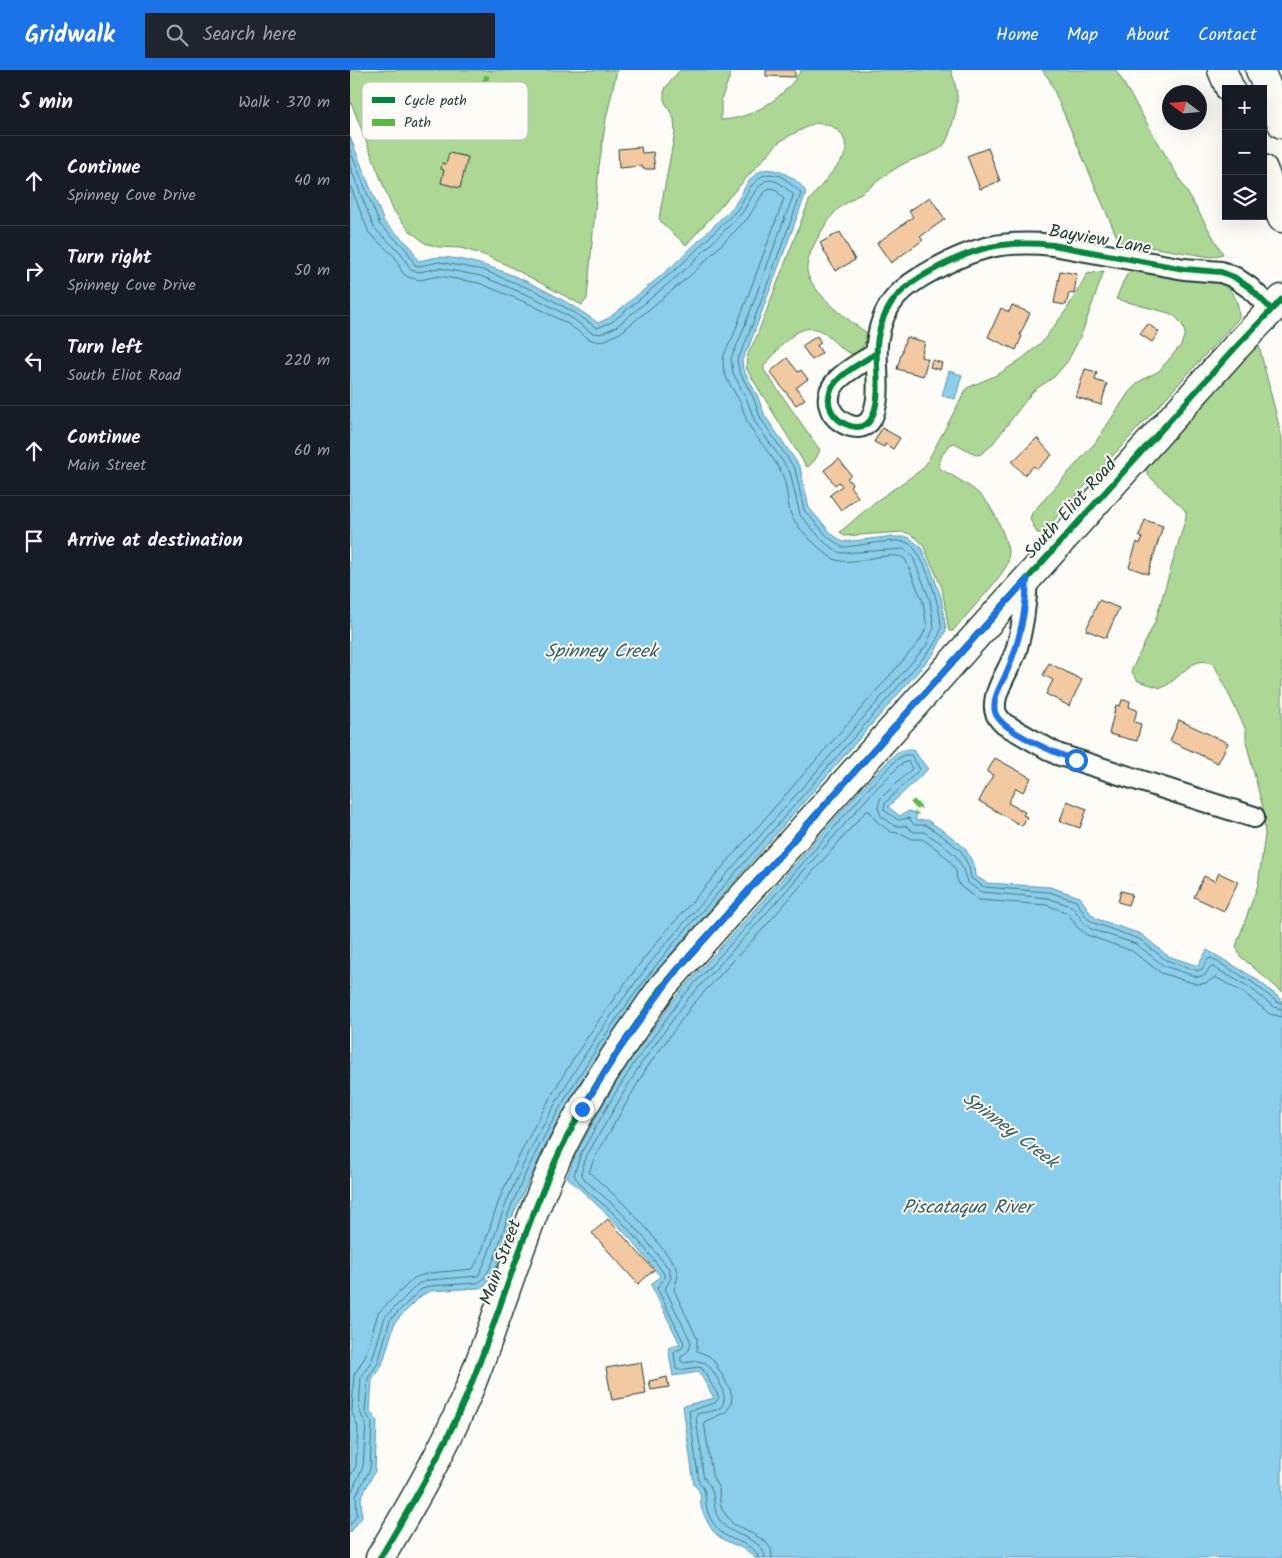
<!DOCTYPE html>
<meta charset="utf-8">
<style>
:root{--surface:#171b24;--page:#20242c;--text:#f1f3f6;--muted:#9ea1a6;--line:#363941;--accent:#1a73e8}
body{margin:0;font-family:Kalam,sans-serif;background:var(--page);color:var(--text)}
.controls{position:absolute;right:15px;top:15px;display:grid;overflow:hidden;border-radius:0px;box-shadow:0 5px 20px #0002}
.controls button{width:45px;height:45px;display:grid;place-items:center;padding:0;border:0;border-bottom:1px solid var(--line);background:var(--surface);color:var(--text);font:25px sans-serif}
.compass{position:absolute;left:812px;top:15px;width:45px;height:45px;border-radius:50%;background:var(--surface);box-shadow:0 5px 20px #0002;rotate:286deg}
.stop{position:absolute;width:15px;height:15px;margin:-11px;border:4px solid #1a73e8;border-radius:50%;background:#fff}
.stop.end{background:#1a73e8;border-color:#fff;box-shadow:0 1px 5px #0008}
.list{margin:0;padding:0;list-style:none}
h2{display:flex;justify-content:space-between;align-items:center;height:65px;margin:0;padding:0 20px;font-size:21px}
h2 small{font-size:16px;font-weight:400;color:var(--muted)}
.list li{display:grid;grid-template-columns:32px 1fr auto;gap:15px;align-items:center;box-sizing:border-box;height:90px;padding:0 20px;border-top:1px solid var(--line)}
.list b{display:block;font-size:19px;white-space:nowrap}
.list p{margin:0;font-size:16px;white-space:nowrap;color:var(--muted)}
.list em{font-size:16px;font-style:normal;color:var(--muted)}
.icon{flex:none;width:28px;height:28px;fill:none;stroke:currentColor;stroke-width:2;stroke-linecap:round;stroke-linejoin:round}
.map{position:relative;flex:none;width:932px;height:1488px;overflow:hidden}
header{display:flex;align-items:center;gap:30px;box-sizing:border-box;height:70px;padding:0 25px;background:var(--accent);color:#fff}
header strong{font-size:24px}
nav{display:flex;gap:28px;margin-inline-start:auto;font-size:18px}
.search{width:350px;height:45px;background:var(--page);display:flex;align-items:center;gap:12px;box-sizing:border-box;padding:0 18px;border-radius:0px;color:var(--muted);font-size:19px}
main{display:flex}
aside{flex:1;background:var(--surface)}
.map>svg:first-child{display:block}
.green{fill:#add795;stroke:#668a64}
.water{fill:#8aceeb;stroke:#5f94a2}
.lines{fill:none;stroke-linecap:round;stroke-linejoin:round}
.shore{stroke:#4a777d;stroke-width:1}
.building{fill:#f2c9a1;stroke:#1f3d34}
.minor-casing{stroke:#1f3d34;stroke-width:24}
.secondary-casing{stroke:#1f3d34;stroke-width:31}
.motorway-casing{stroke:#1f3d34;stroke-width:31}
.minor{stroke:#fdfcf7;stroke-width:20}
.secondary{stroke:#fdfcf7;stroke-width:28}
.motorway{stroke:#fdfcf7;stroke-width:28}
.quiet{stroke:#58b947;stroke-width:5;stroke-dasharray:10 5;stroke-linecap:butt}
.cycleway-casing{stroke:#fdfcf7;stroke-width:9}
.cycleway{stroke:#00873e;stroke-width:6}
.route{stroke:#1a73e8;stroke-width:6}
.labels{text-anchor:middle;stroke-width:4;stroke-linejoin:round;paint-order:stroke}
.street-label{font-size:18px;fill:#1f3d34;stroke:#fdfcf7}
.water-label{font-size:19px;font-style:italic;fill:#3a6162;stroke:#fdfcf7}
.key{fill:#fdfcf7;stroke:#bac3bc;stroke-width:1}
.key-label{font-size:14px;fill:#1f3d34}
</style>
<header>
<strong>Gridwalk</strong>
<div class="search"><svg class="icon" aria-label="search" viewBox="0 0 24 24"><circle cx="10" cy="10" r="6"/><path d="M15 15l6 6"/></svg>Search here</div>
<nav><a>Home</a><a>Map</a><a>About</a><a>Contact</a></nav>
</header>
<main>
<aside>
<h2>5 min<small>Walk · 370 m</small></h2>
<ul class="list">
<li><svg class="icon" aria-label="ahead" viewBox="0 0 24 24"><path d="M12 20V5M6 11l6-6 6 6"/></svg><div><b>Continue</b><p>Spinney Cove Drive</p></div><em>40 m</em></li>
<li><svg class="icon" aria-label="right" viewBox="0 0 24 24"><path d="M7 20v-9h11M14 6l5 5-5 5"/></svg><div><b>Turn right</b><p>Spinney Cove Drive</p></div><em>50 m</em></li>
<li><svg class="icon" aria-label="left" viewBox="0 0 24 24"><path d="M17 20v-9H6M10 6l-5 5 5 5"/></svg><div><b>Turn left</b><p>South Eliot Road</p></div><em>220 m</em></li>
<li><svg class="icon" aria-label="ahead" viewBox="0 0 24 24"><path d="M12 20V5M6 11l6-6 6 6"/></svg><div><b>Continue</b><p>Main Street</p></div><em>60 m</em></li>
<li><svg class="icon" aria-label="arrive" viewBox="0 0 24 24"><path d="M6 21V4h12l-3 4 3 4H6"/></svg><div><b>Arrive at destination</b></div></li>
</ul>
</aside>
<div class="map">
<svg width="932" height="1488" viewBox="0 0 932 1488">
<rect width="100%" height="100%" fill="#fdfcf7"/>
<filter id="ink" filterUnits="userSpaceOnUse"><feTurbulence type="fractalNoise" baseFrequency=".02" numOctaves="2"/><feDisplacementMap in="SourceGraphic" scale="10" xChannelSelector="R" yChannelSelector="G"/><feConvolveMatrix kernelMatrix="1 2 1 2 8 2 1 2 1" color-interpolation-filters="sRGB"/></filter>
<g filter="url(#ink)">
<!-- green -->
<g class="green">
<polygon points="0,0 267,0 256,49 249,96 237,229 232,235 153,193 134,185 111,178 88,177 75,173 59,160 43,140 0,30"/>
<path d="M 330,0 L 382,0 L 371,30 L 371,50 C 402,49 436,27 451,0 L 601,0 C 608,24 610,30 602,55 C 600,62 598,70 593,76 C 586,83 565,88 555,93 C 540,101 526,113 511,123 C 503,129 493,134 486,141 C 476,152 455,185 457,201 C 460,222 501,252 517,263 L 515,272 L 508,284 C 501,285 495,281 490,277 C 484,272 477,264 469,260 C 446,251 427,282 414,296 L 414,300 L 470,380 L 465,390 L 458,397 L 456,396 L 397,300 C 394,288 401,278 406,268 L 459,131 L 494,87 L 496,79 L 495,71 L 491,63 L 482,56 L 465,53 L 439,66 L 428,73 L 336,175 L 312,153 L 309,148 L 325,62 L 324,49 L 314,30 L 314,23 L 316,17 Z"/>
<polygon points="692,0 766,0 873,184 861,187 769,172 699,9"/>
<path d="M 754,201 L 730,268 L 717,292 L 704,307 L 683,321 L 641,376 L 631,384 L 626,385 L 605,373 L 601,374 C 595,379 588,390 589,398 C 604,407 626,418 636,431 C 645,442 662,478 658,492 C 653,507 615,546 603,561 L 599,561 L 592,518 L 573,475 C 568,468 561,463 552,462 L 494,466 L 490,462 L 525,432 L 571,400 L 576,394 L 617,318 L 649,304 L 673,288 L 693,271 L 717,239 L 737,204 Z"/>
<path d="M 787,201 L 874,214 C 885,225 889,232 889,248 L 692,463 L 687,463 L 680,449 L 682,443 L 745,373 L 779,322 L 790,311 L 809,301 L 831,275 L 835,263 L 832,254 L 826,247 L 819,243 L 766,229 L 773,212 L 778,203 Z"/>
<path d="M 904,275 L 909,276 L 932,368 L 932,922 L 890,886 L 886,876 L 908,815 L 915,765 L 913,738 L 896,672 L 896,660 L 864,594 C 841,583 830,611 811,618 L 788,611 L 781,601 L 805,552 L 836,447 L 836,442 L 833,438 L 798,405 L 796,398 Z"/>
</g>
<!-- water -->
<g class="water">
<path d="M 0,67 L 34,152 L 60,176 L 68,191 C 75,190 83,187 90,187 C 142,190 207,223 248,253 L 259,248 C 282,229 307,210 330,189 C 347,173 364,155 382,138 C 392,127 395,110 409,102 C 423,93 451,110 456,123 L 399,276 L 392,290 L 393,299 L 407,325 L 415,346 L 450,397 L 459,438 L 482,464 L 493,472 L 537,467 L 558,467 L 571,477 L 579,494 L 591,527 L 596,560 L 585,582 L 321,884 L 291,922 L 259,968 L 202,1062 L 164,1142 L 147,1195 L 135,1216 L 128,1218 L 81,1221 L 72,1225 L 45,1252 L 32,1295 L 22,1309 L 20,1341 L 27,1351 L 25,1401 L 11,1428 L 12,1447 L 0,1463 Z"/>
<polygon points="599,301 612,305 605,329 592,326"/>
<path d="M 553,680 L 563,680 L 578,699 L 538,737 L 550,746 L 559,741 L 566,744 L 566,751 L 577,750 L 598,764 L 615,778 L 624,795 L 625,806 L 637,813 L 700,817 L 730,827 L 741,844 L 747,849 L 791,864 L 818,886 L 848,896 L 857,880 L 905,908 L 932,930 L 932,1488 L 405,1488 C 395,1475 375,1475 363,1461 C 358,1454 353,1444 351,1436 C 350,1426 352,1422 344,1415 L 333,1336 L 364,1328 L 349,1302 L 323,1306 L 318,1277 L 330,1274 L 301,1215 L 310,1206 L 284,1173 L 259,1146 L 217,1107 L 227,1081 L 260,1023 L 281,989 L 329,923 L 398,847 L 514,716 L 543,686 Z"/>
</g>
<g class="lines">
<!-- shore -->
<g class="shore">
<path d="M 0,80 L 30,155 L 56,179 L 65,195 L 69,196 L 89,192 L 133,200 L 188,222 L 225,243 L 247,258 L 262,252 L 332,194 L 388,139 L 401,116 L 412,106 L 420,104 L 431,106 L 450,122 L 451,124 L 395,274 L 387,290 L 389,301 L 403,327 L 411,349 L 445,399 L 454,440 L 479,468 L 492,477 C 507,477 545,467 558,473 C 574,481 592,541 591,558 C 590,565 584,574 581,579 L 318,880 C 255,960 199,1045 160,1139 C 154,1155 143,1208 127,1213 L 80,1216 L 70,1220 L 40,1250 L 28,1293 L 18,1308 L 15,1341 L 22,1353 L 20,1399 L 6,1426 L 7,1445 L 0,1455"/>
<path d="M 0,96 L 24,158 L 51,183 L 61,200 L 69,202 L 89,198 L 131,206 L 185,228 L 222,248 L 242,263 L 250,264 L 266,257 L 337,198 L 392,143 L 406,120 L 415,111 L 420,110 L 428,112 L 443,124 L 443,126 L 389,271 L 381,288 L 383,303 L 397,330 L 405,352 L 440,402 L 450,445 L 474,472 L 490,483 L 554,479 L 562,485 L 580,530 L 584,558 L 576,576 L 313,877 C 258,945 210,1018 172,1097 C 166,1111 159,1125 154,1139 C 145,1162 140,1185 128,1206 L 79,1210 L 68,1214 L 35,1247 L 22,1290 L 11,1307 L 9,1340 L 16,1354 L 13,1397 L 0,1425"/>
<path d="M 0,115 L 19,163 L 45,187 L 52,202 L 58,207 L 70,210 L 89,206 L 129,213 L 182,235 L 218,254 L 239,269 L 248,272 L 255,270 L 270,263 L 342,204 L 398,148 L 412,125 L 419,118 L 425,119 L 434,129 L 382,269 C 379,275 374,282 373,290 C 372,306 383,318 390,332 C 394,340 395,349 400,357 C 410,373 424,387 432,404 C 437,415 437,430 440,442 C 444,455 471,482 484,489 C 501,498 541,478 555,489 L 573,532 L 577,557 L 569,572 L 307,872 C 252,941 204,1013 166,1093 C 159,1108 151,1123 146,1139 C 139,1159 134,1180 123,1199 L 79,1203 L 64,1208 L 28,1243 L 15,1287 L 4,1305 L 2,1342 L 8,1357 L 6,1396 L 0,1407"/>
<path d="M 408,1488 C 407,1474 380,1471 371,1462 C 363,1455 357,1444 356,1434 C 355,1424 356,1420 349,1412 L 339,1341 L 365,1333 L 369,1327 L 352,1298 L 348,1297 L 329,1300 L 326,1299 L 324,1282 L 332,1278 L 334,1273 L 307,1218 L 314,1209 L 314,1204 C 299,1182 282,1162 263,1143 C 251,1131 232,1120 224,1105 L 231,1083 L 264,1025 L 285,992 L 333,926 L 402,851 L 518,719 L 546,690 L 554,685 L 561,685 L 570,699 L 535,733 L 534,740 L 548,750 L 559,748 L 564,755 L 576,755 L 595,768 L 611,781 L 619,797 L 621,808 L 634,817 L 699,822 L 726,831 L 737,848 L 744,853 L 789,869 L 816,890 L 848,901 L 852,899 L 858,889 L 861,888 L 902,912 L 927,932 L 932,933"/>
<path d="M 415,1488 C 414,1467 382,1467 372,1453 C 362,1441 366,1434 362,1421 C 361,1415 356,1412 354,1408 C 352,1402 352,1394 352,1388 C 350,1374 347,1360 346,1346 L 347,1344 C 354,1342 364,1342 370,1338 C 382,1328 364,1301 356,1293 L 348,1291 L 334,1293 L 331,1291 L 331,1287 L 339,1280 L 341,1272 L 315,1219 L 321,1208 L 319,1199 L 292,1165 L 267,1138 L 235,1110 L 231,1103 L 237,1085 L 290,995 L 337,930 L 406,855 L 522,723 L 550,695 L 558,691 L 562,699 L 530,729 L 528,738 L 531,746 L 545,756 L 556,756 L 564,762 L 574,762 L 591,773 L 606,786 L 613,799 L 617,812 L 631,822 L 698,828 L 723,837 L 733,852 L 741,859 L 786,874 L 814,896 L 848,907 L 855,905 L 860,897 L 863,897 L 899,917 L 924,937 L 932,939"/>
<polyline points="422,1488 421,1479 416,1472 393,1458 383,1454 373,1441 370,1433 369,1419 362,1405 354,1352 376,1342 381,1334 382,1326 380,1319 364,1291 359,1286 347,1281 347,1268 324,1220 328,1206 325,1195 298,1160 273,1133 239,1102 244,1089 296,999 343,934 412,860 516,741 520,741 526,751 541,762 553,764 562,769 572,769 587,779 600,791 606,801 607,810 611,817 629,830 697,835 718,843 727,857 737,865 782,881 811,903 846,914 856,913 865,907 894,923 920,944 932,947"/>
</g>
</g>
<!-- building -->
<g class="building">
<polygon points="416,0 445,0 445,7 416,6"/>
<polygon points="291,77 292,83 303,82 305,99 293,99 292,96 269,98 268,79"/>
<polygon points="638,78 650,111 630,119 617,86"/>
<polygon points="99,83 118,87 110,118 91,113 94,100 91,99 92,93 96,94"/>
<polygon points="580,127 595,149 570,167 573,170 541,193 527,173 563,147 559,141"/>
<polygon points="490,162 505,190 485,201 470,173"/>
<polygon points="710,201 727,204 724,224 719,223 716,235 704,233"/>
<polygon points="662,235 680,243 670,265 672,266 666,280 638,267 651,238 659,242"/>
<polygon points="798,254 809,262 802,272 790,264"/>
<polygon points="467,266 471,273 467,275 472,283 462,290 452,276"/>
<polygon points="556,267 575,272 571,287 578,289 573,306 547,299"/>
<polygon points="437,288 448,302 451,300 458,309 446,318 455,329 446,335 420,302"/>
<polygon points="582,290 592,293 590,300 580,297"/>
<polygon points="735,299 747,302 745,310 757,314 751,335 726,327"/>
<polygon points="532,358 550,368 543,379 535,374 534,377 524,372"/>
<polygon points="687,368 702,385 687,399 684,396 674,405 662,392"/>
<polygon points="489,389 501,405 497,408 502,414 500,416 508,427 491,440 480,425 492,416 489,412 485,415 474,400"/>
<polygon points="795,450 813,456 798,504 779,497 787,472 790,474 792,468 789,466"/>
<polygon points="749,530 769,538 756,568 736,560"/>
<polygon points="699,593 732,610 719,636 696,624 703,610 693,605"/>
<polygon points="772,630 780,631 779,637 787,640 784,652 791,654 787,671 759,664 766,635 770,636"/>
<polygon points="829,650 878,673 868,693 820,671"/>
<polygon points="645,688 681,708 673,722 666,718 658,733 675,742 673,745 677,747 672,756 629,731 643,705 637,702"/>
<polygon points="717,731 737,739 730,758 710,751"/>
<polygon points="869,803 888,812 874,841 844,827 854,806 865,811"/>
<polygon points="771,821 782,824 778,835 768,832"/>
<polygon points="258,1149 304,1200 288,1214 242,1163"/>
<polygon points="291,1292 296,1324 262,1330 256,1298"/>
<polygon points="317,1307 319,1317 301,1320 299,1311"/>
</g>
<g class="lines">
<defs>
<g id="minor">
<path d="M 525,284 C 507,296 469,312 481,340 C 487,354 512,365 521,349 C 534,324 523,293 528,267 C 534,232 553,216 583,200 C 626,177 653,170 703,175 L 834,199 L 871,202 L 884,207 L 900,218 L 921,239"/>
<path d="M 677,509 C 676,533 673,557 666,581 C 661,596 645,619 645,634 C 644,643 648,648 654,654 L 707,684 L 904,747"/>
</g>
<path id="secondary" d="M 30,1488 C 61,1436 92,1383 116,1327 C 149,1247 172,1162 209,1083 C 238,1023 276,969 313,916 L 677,509 L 885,278 L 932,229"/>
<g id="motorway">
<polyline points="872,0 880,19"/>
<polyline points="910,0 932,54"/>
<polyline points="913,99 932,148"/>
</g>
</defs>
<!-- minor casing -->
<use href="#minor" class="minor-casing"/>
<!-- secondary casing -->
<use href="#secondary" class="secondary-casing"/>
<!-- motorway casing -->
<use href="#motorway" class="motorway-casing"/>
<!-- minor -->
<use href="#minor" class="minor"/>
<!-- secondary -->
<use href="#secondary" class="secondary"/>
<!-- motorway -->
<use href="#motorway" class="motorway"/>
<!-- quiet -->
<g class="quiet">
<polyline points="107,51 130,21 140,0"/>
<polyline points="562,731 569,738 566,744"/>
</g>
<defs>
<g id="cycleway">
<path d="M 525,284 C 507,296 469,312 481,340 C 487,354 512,365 521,349 C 534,324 523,293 528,267 C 534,232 553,216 583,200 C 626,177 653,170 703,175 L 834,199 L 871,202 L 884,207 L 900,218 L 921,239"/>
<path d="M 30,1488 C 61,1436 92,1383 116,1327 C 149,1247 172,1162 209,1083 C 238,1023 276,969 313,916 L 677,509 L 885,278 L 932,229"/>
</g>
</defs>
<!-- cycleway casing -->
<use href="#cycleway" class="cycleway-casing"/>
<!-- cycleway -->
<use href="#cycleway" class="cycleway"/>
</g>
</g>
<g class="lines" filter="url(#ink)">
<!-- route -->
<path class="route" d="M 232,1039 L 270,978 L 326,901 L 677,509 C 676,543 669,575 655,606 C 650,617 642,629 645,642 C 650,661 708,684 726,690"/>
</g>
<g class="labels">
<!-- street labels -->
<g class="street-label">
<text transform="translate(750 169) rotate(10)" y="6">Bayview Lane</text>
<text transform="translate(720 438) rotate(-48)" y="6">South Eliot Road</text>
<text transform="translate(150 1192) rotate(-70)" y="6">Main Street</text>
</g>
<!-- water labels -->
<g class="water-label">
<text x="251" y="587">Spinney Creek</text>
<text transform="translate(661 1059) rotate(37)" y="7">Spinney Creek</text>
<text x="617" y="1143">Piscataqua River</text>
</g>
</g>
<!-- legend -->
<rect x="12" y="12" width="166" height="58" rx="8" class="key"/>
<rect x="22" y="27" width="23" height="6" fill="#00873e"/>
<rect x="22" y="49" width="23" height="7" fill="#58b947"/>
<g class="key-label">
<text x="54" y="35">Cycle path</text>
<text x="54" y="57">Path</text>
</g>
</svg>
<div class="controls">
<button>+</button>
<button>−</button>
<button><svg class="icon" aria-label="layers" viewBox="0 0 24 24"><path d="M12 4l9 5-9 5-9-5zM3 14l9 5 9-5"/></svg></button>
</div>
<svg class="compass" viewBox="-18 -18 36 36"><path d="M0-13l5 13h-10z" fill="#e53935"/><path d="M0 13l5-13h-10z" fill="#9ea1a6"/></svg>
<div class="stop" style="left:726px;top:690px"></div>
<div class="stop end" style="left:232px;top:1039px"></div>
</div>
</main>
